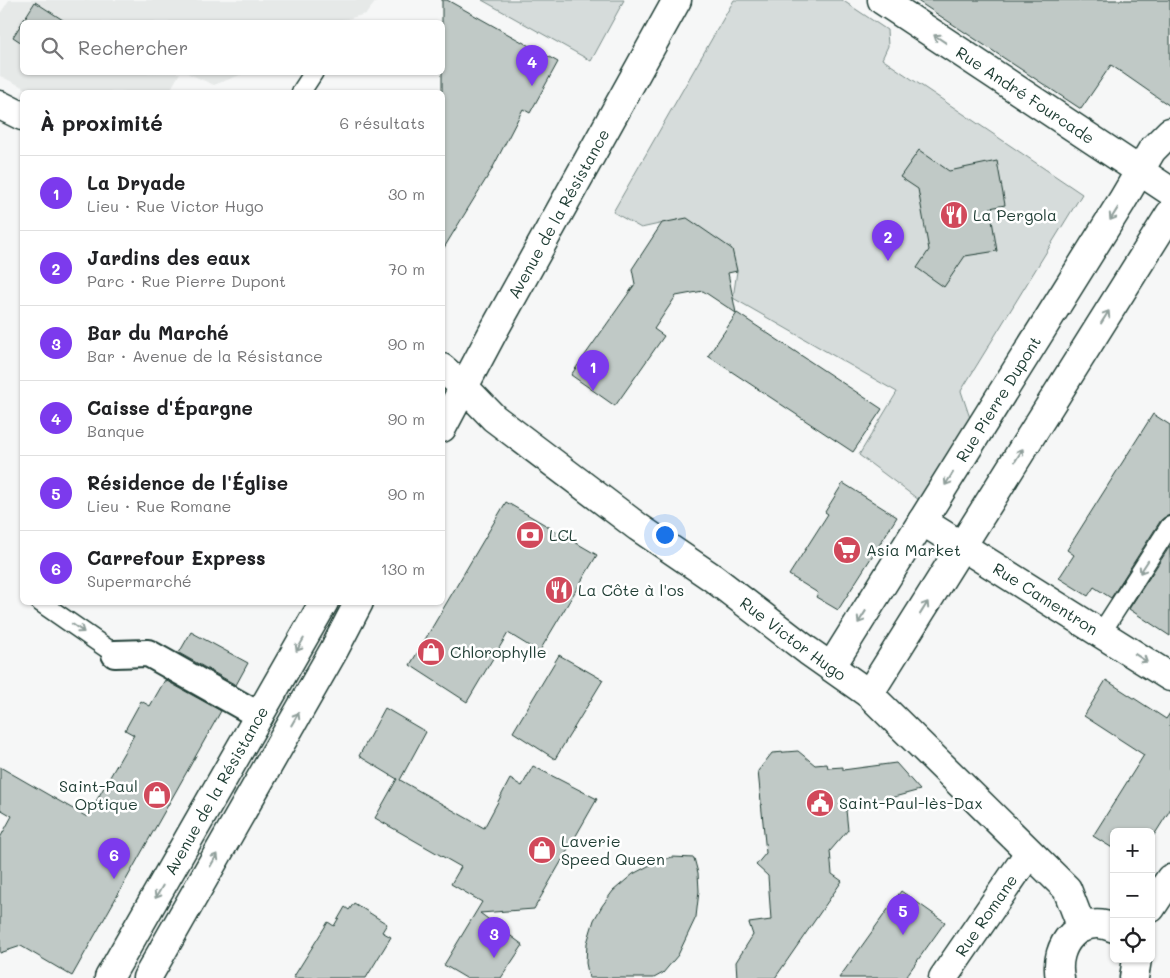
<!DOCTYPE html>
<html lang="fr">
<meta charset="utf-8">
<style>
:root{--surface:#fff;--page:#f6f6f6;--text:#202124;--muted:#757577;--line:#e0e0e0;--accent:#7c3aed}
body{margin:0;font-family:Mali,sans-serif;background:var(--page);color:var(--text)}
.controls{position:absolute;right:15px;bottom:15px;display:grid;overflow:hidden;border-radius:8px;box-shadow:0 1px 4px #0004}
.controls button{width:45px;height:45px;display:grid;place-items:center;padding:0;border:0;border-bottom:1px solid var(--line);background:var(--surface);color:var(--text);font:25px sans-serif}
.you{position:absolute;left:664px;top:534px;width:18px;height:18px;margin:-12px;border:4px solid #fff;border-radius:50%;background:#1a73e8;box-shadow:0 0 0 8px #1a73e833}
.badge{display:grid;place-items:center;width:32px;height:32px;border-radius:50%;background:var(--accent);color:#fff;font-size:16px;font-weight:700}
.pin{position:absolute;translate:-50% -41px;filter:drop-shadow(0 1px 2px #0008)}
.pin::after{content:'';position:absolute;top:26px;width:18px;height:15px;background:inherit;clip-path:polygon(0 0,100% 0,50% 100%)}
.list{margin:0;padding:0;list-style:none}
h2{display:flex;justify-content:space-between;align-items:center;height:65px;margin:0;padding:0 20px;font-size:21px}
h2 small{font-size:16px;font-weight:400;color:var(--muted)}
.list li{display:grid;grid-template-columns:32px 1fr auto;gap:15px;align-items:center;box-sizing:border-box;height:75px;padding:0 20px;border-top:1px solid var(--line)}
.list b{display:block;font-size:19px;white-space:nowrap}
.list p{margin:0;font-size:16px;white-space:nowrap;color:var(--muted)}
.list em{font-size:16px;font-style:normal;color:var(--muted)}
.icon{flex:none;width:28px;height:28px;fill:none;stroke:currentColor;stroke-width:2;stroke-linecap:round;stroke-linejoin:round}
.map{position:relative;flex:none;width:1170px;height:978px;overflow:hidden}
.search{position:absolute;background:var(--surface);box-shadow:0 1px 4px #0004;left:20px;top:20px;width:425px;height:55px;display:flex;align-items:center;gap:12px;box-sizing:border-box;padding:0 18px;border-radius:8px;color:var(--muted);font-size:19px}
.panel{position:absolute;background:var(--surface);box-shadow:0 1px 4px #0004;left:20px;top:90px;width:425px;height:515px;border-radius:8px}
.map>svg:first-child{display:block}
.built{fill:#e6e9e8}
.green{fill:#d6dcdb;stroke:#7a8c88}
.building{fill:#c0c9c6;stroke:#1f3d34}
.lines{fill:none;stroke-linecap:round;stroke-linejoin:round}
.service-casing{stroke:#1f3d34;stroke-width:21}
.pedestrian-casing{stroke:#1f3d34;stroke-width:30}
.minor-casing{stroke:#1f3d34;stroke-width:31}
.secondary-casing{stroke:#1f3d34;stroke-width:31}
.service{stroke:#fff;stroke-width:18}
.pedestrian{stroke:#fff;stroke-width:26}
.minor{stroke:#fff;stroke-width:28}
.secondary{stroke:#fff;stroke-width:28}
.oneway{stroke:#8f9e9a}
.labels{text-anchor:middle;stroke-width:5;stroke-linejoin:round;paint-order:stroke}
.street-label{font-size:16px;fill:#1f3d34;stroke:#fff}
.poi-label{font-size:16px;fill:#1f3d34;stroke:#fff;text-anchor:start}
</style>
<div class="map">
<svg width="1170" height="978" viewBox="0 0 1170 978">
<rect width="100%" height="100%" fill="#f6f7f7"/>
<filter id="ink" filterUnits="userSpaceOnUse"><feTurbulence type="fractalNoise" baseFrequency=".02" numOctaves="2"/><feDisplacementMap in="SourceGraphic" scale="10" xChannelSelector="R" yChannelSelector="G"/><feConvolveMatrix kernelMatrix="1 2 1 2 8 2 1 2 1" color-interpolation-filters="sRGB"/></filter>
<g filter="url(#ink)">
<!-- built -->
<g class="built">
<polygon points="9,0 377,0 366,14 335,22 313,22 303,21 301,22 22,22 22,72 180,73 169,92 33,92 0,76 0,14"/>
<polygon points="187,73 245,73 214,85"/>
</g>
<!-- green -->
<g class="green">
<polygon points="482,0 624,0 591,61"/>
<polygon points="734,0 842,0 887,30 888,46 882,59 1082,194 961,391 972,424 923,503 859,455 897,392 733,298 737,271 664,223 641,228 613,212"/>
</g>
<!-- building -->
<g class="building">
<polygon points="442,0 447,0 558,62 530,113 523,109 491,171 442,251"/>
<polygon points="916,0 1170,0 1170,106 1111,65 1081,109"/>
<polygon points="35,2 66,22 22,22 22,43 13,37"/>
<polygon points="919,150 949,171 997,161 1005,205 990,208 997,251 965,256 944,287 917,268 929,250 918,189 900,177"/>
<polygon points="687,218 732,249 737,271 728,273 736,313 703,291 676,296 654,329 664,336 615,406 571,375 635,284 632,269 662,223"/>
<polygon points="737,313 882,409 853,452 708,356"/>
<polygon points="1153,414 1170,425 1170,515 1165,517 1161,520 1111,598 1094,587 1088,596 1059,578 1074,555 1067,550"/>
<polygon points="843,483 897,517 838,610 816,597 818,593 789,575 828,514 825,512"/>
<polygon points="506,502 597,555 539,652 508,633 467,702 410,665"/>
<polygon points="1170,546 1170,636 1129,609"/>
<polygon points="191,632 248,663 236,685 179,653"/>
<polygon points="559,655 603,680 555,759 513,732"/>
<polygon points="165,680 221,711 72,976 21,946 0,953 0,838 12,816 0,809 0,767 87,817 134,735 125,730 141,701 150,706"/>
<polygon points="1106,680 1166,719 1170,713 1170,810 1151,840 1151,832 1114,832 1114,849 1093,836 1144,755 1084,716"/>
<polygon points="385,708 426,732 400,780 484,828 510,779 522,786 533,766 597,799 534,909 480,913 523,945 501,978 466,978 444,965 482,902 451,884 461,867 375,818 397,779 359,756"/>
<polygon points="798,751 815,765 827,764 828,768 843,767 843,770 896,763 920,790 846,810 848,830 830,851 832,874 842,881 775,978 737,978 736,962 753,935 749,923 771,920 768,876 756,865 766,853 758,771 772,753"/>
<polygon points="672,857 694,858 698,873 699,891 696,917 678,955 663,973 654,978 589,978 586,963 587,943 594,920 602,906 613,891 633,874 652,864"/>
<polygon points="901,891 945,922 905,978 839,978"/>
<polygon points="354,903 387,924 382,932 391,937 366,978 293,978 328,922 334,926 345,907 349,910"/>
</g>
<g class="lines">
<defs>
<g id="service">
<polyline points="301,92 314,72"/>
<polyline points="40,602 115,654"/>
<polyline points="1101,633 1170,526"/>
</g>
<polyline id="pedestrian" points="115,654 148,653 260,716"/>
<g id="minor">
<path id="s1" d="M 882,0 L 1170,191"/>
<polyline points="0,105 22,116"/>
<path id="s2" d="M 442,368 L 464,387 L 494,418 L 638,527 L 713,578 L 808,651 L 869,694 L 1067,889 L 1082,928"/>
<path id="s3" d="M 922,521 L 1170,677"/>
<path id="s4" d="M 831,667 L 1122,201 L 1152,150 L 1170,132"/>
<polyline points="869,694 1170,214"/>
<polyline points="1151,908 1170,879"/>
<path id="s5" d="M 943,978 L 1029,853"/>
<path d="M 1060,978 C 1053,945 1080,913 1114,928"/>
<polyline points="1134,978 1137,959"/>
</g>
<g id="secondary">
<path id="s6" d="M 442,428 L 493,332 L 677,0"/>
<path id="s7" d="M 109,978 L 324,602"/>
<polyline points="147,978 334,650 359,602"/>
</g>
</defs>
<!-- service casing -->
<use href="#service" class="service-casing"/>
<!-- pedestrian casing -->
<use href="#pedestrian" class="pedestrian-casing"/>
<!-- minor casing -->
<use href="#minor" class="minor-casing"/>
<!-- secondary casing -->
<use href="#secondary" class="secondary-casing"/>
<!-- service -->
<use href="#service" class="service"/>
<!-- pedestrian -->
<use href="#pedestrian" class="pedestrian"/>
<!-- minor -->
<use href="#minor" class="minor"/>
<!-- secondary -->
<use href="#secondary" class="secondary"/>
</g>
<!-- one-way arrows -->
<defs><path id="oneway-shaft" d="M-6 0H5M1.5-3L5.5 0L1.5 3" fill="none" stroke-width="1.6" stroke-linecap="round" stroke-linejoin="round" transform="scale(1.25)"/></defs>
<g class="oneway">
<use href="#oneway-shaft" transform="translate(940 39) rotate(-146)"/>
<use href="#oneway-shaft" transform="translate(1114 214) rotate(122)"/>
<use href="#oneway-shaft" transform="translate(1105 317) rotate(-58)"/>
<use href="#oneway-shaft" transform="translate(1019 455) rotate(-58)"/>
<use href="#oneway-shaft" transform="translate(949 479) rotate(122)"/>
<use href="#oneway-shaft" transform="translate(1144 567) rotate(123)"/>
<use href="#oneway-shaft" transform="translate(924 608) rotate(-58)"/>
<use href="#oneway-shaft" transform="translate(862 617) rotate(122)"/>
<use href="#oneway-shaft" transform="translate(78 628) rotate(35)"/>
<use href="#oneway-shaft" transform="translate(300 645) rotate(120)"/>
<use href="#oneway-shaft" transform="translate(1141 658) rotate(33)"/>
<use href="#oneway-shaft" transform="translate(295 719) rotate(-60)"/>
<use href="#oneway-shaft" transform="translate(214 860) rotate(-60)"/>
<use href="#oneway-shaft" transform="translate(159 892) rotate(120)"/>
</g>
</g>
<!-- icons -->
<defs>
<symbol id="restaurant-disc" viewBox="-11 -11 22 22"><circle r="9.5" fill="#d1495b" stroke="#fff"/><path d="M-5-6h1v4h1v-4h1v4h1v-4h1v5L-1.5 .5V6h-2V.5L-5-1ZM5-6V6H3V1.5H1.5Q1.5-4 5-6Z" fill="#fff"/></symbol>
<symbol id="bank-disc" viewBox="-11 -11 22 22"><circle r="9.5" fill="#d1495b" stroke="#fff"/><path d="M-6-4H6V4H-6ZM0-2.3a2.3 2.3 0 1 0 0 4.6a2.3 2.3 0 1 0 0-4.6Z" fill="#fff"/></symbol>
<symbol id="supermarket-disc" viewBox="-11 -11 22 22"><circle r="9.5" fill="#d1495b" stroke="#fff"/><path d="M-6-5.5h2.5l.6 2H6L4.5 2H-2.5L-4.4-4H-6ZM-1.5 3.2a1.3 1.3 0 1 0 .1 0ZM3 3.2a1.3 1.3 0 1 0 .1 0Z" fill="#fff"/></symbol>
<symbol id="shop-disc" viewBox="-11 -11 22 22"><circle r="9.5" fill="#d1495b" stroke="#fff"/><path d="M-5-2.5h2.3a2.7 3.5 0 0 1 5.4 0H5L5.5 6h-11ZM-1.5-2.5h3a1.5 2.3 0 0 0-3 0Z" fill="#fff"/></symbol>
<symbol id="civic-disc" viewBox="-11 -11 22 22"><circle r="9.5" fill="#d1495b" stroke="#fff"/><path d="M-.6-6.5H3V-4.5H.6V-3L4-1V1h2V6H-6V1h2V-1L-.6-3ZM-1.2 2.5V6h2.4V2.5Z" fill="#fff"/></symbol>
</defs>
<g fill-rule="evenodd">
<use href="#restaurant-disc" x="938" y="199" width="32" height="32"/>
<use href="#bank-disc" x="514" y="519" width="32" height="32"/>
<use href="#supermarket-disc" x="831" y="534" width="32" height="32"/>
<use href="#restaurant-disc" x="543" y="574" width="32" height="32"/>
<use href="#shop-disc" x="415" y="636" width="32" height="32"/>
<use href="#shop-disc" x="141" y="779" width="32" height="32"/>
<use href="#civic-disc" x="804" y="787" width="32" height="32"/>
<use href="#shop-disc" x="526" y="834" width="32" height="32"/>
</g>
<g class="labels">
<!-- street labels -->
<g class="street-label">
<text dy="6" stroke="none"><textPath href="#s1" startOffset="172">Rue André Fourcade</textPath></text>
<text dy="6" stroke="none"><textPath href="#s6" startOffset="244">Avenue de la Résistance</textPath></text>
<text dy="6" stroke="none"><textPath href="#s4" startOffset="316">Rue Pierre Dupont</textPath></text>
<text dy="6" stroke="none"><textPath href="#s3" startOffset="146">Rue Camentron</textPath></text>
<text dy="6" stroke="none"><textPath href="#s2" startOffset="444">Rue Victor Hugo</textPath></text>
<text dy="6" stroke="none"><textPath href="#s7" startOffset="216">Avenue de la Résistance</textPath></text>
<text dy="6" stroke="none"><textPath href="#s5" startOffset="76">Rue Romane</textPath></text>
</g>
<!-- poi labels -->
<g class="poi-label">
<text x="973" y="221">La Pergola</text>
<text x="549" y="541">LCL</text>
<text x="866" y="556">Asia Market</text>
<text x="578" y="596">La Côte à l'os</text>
<text x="450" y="658">Chlorophylle</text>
<text x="138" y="792" text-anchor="end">Saint-Paul<tspan x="138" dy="18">Optique</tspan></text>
<text x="839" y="809">Saint-Paul-lès-Dax</text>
<text x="561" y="847">Laverie<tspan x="561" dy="18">Speed Queen</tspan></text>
</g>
</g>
</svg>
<div class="controls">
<button>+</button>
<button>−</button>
<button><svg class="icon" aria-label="locate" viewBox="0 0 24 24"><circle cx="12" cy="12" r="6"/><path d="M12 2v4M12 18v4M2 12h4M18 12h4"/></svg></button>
</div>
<div class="you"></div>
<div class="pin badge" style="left:593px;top:391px">1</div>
<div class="pin badge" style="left:888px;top:261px">2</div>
<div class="pin badge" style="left:494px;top:958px">3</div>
<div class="pin badge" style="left:532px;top:86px">4</div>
<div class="pin badge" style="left:903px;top:935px">5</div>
<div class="pin badge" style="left:114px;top:879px">6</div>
<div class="search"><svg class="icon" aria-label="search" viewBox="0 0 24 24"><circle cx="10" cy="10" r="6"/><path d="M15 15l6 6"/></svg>Rechercher</div>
<section class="panel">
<h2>À proximité<small>6 résultats</small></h2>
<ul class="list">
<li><span class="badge">1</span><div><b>La Dryade</b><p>Lieu · Rue Victor Hugo</p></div><em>30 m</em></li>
<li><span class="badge">2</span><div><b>Jardins des eaux</b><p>Parc · Rue Pierre Dupont</p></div><em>70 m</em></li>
<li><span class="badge">3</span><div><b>Bar du Marché</b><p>Bar · Avenue de la Résistance</p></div><em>90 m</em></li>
<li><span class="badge">4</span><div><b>Caisse d'Épargne</b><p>Banque</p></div><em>90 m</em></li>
<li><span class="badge">5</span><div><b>Résidence de l'Église</b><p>Lieu · Rue Romane</p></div><em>90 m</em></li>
<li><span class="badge">6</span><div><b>Carrefour Express</b><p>Supermarché</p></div><em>130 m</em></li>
</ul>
</section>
</div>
